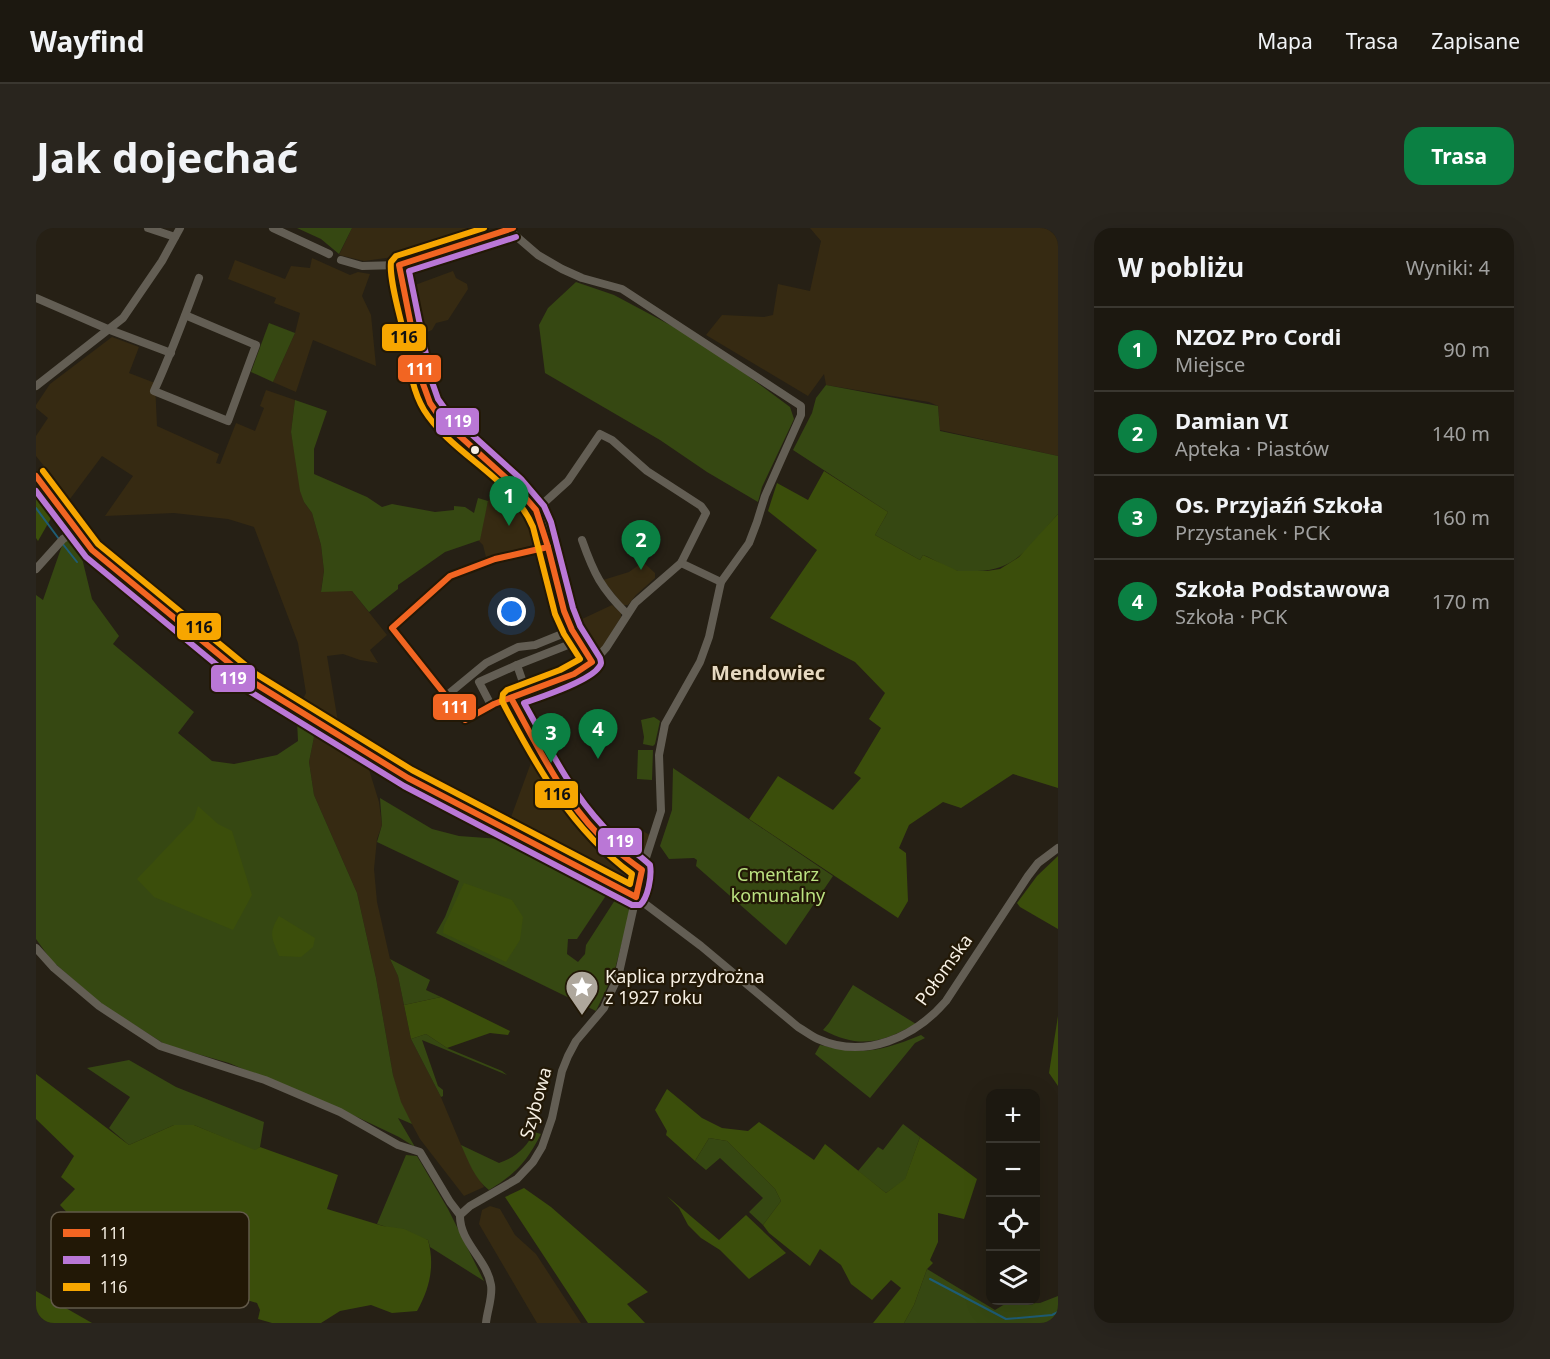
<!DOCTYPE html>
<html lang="pl">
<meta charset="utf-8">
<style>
:root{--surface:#1c1810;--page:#29251e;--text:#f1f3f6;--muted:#a0a09f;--line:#3a3730;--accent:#0b8043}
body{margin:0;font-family:"Noto Sans",sans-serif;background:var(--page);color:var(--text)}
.controls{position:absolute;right:18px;bottom:18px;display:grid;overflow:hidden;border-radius:12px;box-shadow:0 6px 24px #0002}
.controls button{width:54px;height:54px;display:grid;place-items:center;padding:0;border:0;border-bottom:2px solid var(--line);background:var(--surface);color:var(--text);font:30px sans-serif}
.you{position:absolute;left:476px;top:384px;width:21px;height:21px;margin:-15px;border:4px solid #fff;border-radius:50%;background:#1a73e8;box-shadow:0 0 0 9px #1a73e833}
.badge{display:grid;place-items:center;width:39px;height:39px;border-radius:50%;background:var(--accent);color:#fff;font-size:20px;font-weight:700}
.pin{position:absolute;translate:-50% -50px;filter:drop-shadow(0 2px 3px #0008)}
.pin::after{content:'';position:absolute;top:32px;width:21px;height:18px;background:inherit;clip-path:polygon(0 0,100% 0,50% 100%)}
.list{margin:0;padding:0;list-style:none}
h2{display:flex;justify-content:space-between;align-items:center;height:78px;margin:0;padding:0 24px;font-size:26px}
h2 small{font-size:20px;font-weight:400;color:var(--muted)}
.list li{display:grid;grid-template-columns:39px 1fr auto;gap:18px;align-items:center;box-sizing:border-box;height:84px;padding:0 24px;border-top:2px solid var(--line)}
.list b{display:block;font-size:22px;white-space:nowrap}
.list p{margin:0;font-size:20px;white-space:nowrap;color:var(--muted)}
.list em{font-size:20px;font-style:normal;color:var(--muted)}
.icon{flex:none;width:33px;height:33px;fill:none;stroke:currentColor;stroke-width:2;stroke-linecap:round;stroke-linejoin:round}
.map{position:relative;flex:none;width:1022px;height:1095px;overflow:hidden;border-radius:18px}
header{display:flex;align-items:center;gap:36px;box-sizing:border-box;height:84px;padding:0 30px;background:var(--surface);border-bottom:2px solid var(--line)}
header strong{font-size:28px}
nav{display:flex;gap:33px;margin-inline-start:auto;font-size:21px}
.intro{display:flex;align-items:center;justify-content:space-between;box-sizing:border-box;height:144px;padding:0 36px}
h1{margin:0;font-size:42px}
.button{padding:15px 27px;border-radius:18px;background:var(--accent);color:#fff;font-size:21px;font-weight:700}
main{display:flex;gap:36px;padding:0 36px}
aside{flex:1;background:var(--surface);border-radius:18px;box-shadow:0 6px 24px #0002}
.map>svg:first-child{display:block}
.built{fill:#362a12}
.green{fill:#364812}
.forest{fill:#3b4e0b}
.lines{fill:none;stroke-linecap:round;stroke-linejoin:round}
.stream{stroke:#1e5c75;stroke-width:2}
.minor{stroke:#635e54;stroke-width:8}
.bus-1-casing{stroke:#221806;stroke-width:10}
.bus-2-casing{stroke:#221806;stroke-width:10}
.bus-3-casing{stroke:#221806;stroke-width:10}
.bus-1{stroke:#f26522;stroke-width:6}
.bus-2{stroke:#ba77d6;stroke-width:6}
.bus-3{stroke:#f7a600;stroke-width:6}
.bus-dot{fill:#f7f0e4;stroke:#221806;stroke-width:2}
.labels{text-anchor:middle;stroke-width:4.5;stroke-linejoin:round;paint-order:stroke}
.park-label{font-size:18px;fill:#bbe281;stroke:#221806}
.street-label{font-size:18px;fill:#f7f0e4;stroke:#221806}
.poi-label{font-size:18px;fill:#f7f0e4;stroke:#221806;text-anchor:start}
.neighbourhood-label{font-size:20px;font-weight:bold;fill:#e6d9c1;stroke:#221806}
.key{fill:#221806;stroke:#625949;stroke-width:1.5}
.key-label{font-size:16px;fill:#f7f0e4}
.line-badge{stroke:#221806;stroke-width:2}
.badge-label{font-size:16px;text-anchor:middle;font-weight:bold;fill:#fff}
.pale-badge-label{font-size:16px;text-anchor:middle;font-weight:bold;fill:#111}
</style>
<header>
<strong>Wayfind</strong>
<nav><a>Mapa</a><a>Trasa</a><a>Zapisane</a></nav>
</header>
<div class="intro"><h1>Jak dojechać</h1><a class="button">Trasa</a></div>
<main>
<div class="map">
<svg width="1022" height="1095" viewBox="0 0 1022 1095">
<rect width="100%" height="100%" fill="#262015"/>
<!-- built -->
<g class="built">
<polygon points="316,0 449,0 410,13 407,17 372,27 328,33 303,27"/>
<polygon points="774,0 1022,0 1022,228 904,202 902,178 893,174 790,157 788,146 772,168 670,107 686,87 728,89 737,87 742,56 774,63 785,13"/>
<polygon points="276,30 314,47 322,44 334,46 326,68 335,87 340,138 277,112 260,164 237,154 259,105 264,85 238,75 240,70 192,51 199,32 249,51 255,38 274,40"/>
<polygon points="417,43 420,50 431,56 432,61 412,92 400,95 396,102 382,108 374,66 379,57"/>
<polygon points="76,109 103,119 93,145 119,155 121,198 183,226 180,235 184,236 200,195 219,203 228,180 224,178 230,162 259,172 255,204 268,274 276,285 285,317 288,343 285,363 316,363 351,407 334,422 342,435 324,432 307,426 291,428 302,494 266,473 270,465 262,415 218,299 192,291 138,285 69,288 97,248 66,228 34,271 0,228 0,208 12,190 0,180 0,177 14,156"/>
<polygon points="467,258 471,258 476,262 492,280 498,290 506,313 502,316 450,329 447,317 442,312 452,273"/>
<polygon points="607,334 619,345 619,350 600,367 592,377 587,377 567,352 593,344"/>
<polygon points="576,377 585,385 585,389 566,420 556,420 544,392"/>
<polygon points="271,498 304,522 331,535 343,574 346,597 341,611 338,641 341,674 354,731 362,748 375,811 404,867 425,917 448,959 428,968 384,911 364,874 357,847 340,750 321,665 278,567 273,534 278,509"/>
<polygon points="501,527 522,565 539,589 558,610 596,644 592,653 523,614 474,592 496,532"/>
<polygon points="599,598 615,608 607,632 603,634 580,613 592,607"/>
<polygon points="454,978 464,981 479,1007 500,1026 545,1095 501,1095 443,996 446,982"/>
</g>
<!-- green -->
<g class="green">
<polygon points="261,0 316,0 303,26 285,11"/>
<polygon points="540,54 578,67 666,114 754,179 758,191 726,259 722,274 671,244 624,212 509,145 503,97 512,80"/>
<polygon points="233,95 259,105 237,154 215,144"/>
<path d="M 790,157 L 902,178 L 904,203 L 1022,228 L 1022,286 C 997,314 981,343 941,343 C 935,343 927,345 922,343 C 910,341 899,331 887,327 L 884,332 L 839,307 L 852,284 L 757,222 L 776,185 L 780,170 Z"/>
<polygon points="259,172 291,183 278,221 278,246 331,269 346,279 356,276 399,284 418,282 418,278 429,279 438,285 442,270 452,273 444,312 409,324 362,357 362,361 333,384 316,363 285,364 288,343 285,317 276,285 268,274 264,263 255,204"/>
<polygon points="29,309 45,326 56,371 83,408 77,416 158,484 142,505 176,533 198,536 241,527 262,513 261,492 271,498 278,509 273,534 278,567 321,665 340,750 357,847 365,874 376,896 362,890 379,919 363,909 321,889 193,835 130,817 64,775 15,732 0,711 0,367 7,372"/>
<polygon points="618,489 624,493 619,516 617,518 607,516 608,509 605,492"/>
<polygon points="602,522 617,522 616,552 601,551"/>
<polygon points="340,534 575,660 541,711 532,711 531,726 542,734 549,726 550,717 579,672 588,672 594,684 578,745 560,783 400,705 409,689 423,653 341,614 346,597 344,570 396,601 423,608 464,611 467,610 403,578 340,539"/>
<polygon points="637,540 797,648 750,717 660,638 661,632 658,630 633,631 624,618 636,582"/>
<polygon points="354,731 394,752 390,762 405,769 368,777 362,748"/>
<path d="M 817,757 L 880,796 C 844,815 824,821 787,802 L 793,795 Z"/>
<polygon points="390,806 411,820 466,843 471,847 386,812 402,858 407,862 407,868 405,869 375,811"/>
<path d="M 885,807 L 889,810 L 879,815 L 834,870 L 779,826 L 784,817 C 828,827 843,824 885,807 Z"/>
<polygon points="93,832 140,859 228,894 224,919 219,923 158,897 138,897 93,917 73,900 94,869 51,840"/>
<polygon points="867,896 884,909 869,952 850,965 822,943 842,919 847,922"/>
<path d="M 498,904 L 505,906 C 491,933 480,946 453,962 C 439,952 432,932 425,917 L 463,935 C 479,930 491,919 498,904 Z"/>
<polygon points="673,910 691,913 739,961 745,973 727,997 713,984 727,970 684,930 670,942 659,933"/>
<polygon points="370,927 381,928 412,981 448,1053 394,1019 392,1012 341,996"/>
<polygon points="891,1041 959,1082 969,1076 1004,1075 1022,1068 1022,1095 868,1095 878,1077"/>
</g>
<!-- forest -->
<g class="forest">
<polygon points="788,243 852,284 839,307 884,332 887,327 922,343 951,343 964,341 983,329 1022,286 1022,560 977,546 925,580 907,574 873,597 863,620 870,625 872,673 862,690 713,591 742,548 797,582 825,550 818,545 845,500 833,491 849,465 819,434 734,390 781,322 732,283 741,255 772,272"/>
<polygon points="0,259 18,285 2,313 0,310"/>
<polygon points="162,578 182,596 196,603 216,667 197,702 118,669 101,651 158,591"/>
<polygon points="1022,628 1022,701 984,679 981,675 1001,648"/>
<polygon points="428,655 476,672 487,689 484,712 470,734 407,705 408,698"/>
<path d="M 243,688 L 279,710 L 277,719 L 265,729 L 243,728 C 236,709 232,706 243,688 Z"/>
<polygon points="405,769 474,803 472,807 454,805 411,820 390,806 375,811 368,777"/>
<polygon points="1022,788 1022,858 1013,845"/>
<path d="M 0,846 L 93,917 L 138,897 L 158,897 L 219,922 L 224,919 L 302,947 L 291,981 L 347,998 L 368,1001 L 392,1012 C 399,1037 394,1060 381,1083 L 356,1085 L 335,1077 L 304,1083 L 285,1095 L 236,1095 L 222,1091 L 224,1082 L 221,1075 C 154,1055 85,1039 25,999 L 37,991 L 24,977 L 39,961 L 25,949 L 38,928 L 0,891 Z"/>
<polygon points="631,861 666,890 686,900 712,903 723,894 778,932 789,916 850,965 869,951 884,909 941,951 928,991 902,985 902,1014 894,1032 897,1035 891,1041 878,1077 868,1095 837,1095 865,1060 855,1052 836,1072 815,1056 805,1037 784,1021 774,1038 733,1005 727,997 745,973 739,961 691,913 673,910 659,933 630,907 631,903 619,882"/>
<polygon points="488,960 515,979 612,1064 591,1076 609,1095 552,1095 469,969"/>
<polygon points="631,968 683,1012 710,987 750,1025 713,1051 684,1022 665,1010 652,997 643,980"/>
<polygon points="0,1063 56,1095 0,1095"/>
</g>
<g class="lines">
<!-- stream -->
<g class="stream">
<polyline points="0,280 23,311"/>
<polyline points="26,315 41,334"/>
<polyline points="894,1051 970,1091 1016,1087 1022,1084"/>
</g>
<!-- minor -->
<g class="minor">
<polyline points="112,0 139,9"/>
<polyline points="237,0 293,26"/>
<polyline points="305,32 326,38 363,37 477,0"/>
<polyline points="363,37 386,153 394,175 405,191 479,258 500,282 506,296 528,383 536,402 556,434"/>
<polyline points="0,70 74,102 135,125"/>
<path d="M 149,87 L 220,117 L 192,193 L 118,163 C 135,126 149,88 163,50"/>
<polyline points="0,158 87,90 126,33 144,0"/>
<path d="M 0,248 L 30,290 L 56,322 L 79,342 L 215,453 L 372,550 L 600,669 L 665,718 L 762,799 C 769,803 775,808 782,811 C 829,832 879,809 910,773 L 992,648 L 1002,635 L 1022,620"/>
<polyline points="500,282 532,253 564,206 576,212 611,243 665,278 670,285 645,335 599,375 570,420 559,432 538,446 458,476 429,492 356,400 414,348 459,331 512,319"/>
<path d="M 546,312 C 558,346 565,360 591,386"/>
<polyline points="645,335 685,354"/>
<polyline points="0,341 27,311 40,303"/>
<polyline points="481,437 490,463"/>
<polyline points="410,468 450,435 482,419 499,417 536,402"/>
<path d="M 475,470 C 514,538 537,597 606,642"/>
<polyline points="455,477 443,454 481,437 542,413"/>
<polyline points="0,720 18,740 63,778 124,818 229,852 304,884 362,917 384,924 414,974 424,987"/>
<path d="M 450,1095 C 451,1083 457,1069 455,1057 C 451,1031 423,1014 424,987 L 434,978 L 481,951 L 497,934 L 506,919 L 516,890 L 526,843 L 532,828 L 540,813 L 568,780 L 574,766 L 582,749 L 606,642 L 625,583 L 623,527 L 629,496 L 664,434 L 673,409 L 685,354 L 713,315 L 721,294 L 729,268 L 765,187 L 765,178 L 586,61 L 546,50 L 526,41 L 502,27 L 473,2"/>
</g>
<defs>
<g id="bus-1">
<polyline points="477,0 363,37 386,153 394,175 405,191 479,258 500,282 512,319"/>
<path d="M 0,248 L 56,322 L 215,453 L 372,550 L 600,669 L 606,642 C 591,631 576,620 563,607 C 525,568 501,517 475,470"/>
<polygon points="512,319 528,383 536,402 556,434 538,446 458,476 429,492 356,400 414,348 459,331"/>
</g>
<path id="bus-2" d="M 0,263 L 50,329 L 210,461 L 368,558 L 596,677 L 604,677 C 612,670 616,648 614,637 C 599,623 582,613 568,599 C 534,563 512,518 488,475 C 505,469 554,453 563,439 C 566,436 565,434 564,430 L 544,398 L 537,380 L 515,294 L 508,278 L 485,251 L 412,185 L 402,171 L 395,151 L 373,43 L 480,9"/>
<path id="bus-3" d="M 7,243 L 62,316 L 220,446 L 376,542 L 594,656 L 596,646 C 536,602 500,538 466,473 L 467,466 L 471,462 L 524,442 L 544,431 L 528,406 L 519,386 L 497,299 C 476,249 416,227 388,182 C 374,159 372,127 367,102 C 363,84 353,50 355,34 L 360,28 L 448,0"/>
</defs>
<!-- bus-1 casing -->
<use href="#bus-1" class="bus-1-casing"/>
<!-- bus-2 casing -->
<use href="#bus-2" class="bus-2-casing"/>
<!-- bus-3 casing -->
<use href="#bus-3" class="bus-3-casing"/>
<!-- bus-1 -->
<use href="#bus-1" class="bus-1"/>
<!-- bus-2 -->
<use href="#bus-2" class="bus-2"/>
<!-- bus-3 -->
<use href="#bus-3" class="bus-3"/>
</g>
<!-- icons -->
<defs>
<symbol id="sight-pin" viewBox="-11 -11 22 30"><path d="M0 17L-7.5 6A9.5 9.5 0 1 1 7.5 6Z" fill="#aea79c" stroke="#221806"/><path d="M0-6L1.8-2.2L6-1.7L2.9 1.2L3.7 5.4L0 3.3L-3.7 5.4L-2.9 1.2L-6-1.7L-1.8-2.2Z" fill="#fff"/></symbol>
</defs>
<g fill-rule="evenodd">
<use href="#sight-pin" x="527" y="740" width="38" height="52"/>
</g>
<!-- markers -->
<circle class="bus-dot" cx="439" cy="222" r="5"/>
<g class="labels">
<!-- park labels -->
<g class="park-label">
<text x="742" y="653">Cmentarz<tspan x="742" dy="21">komunalny</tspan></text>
</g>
<!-- street labels -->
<g class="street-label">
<text transform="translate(908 742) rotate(-54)" y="6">Połomska</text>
<text transform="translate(500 875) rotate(-74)" y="6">Szybowa</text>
</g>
<!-- poi labels -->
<g class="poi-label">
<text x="569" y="755">Kaplica przydrożna<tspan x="569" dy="21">z 1927 roku</tspan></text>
</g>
<!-- neighbourhood labels -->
<g class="neighbourhood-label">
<text x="732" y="452">Mendowiec</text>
</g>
</g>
<!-- legend -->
<rect x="15" y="984" width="198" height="96" rx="9" class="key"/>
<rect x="27" y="1001" width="27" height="8" fill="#f26522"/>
<rect x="27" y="1028" width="27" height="8" fill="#ba77d6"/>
<rect x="27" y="1055" width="27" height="8" fill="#f7a600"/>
<g class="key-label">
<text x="64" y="1011">111</text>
<text x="64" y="1038">119</text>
<text x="64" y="1065">116</text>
</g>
<g class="line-badge">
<rect x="345" y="95" width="46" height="29" rx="6" fill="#f7a600"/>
<rect x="361" y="126" width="45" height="29" rx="6" fill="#f26522"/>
<rect x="399" y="179" width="45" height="29" rx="6" fill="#ba77d6"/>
<rect x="140" y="384" width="46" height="29" rx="6" fill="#f7a600"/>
<rect x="174" y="436" width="46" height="29" rx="6" fill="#ba77d6"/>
<rect x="396" y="465" width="45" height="28" rx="6" fill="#f26522"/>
<rect x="498" y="552" width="45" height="29" rx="6" fill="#f7a600"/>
<rect x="561" y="599" width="46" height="29" rx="6" fill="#ba77d6"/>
</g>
<g class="badge-label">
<text x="384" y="147">111</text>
<text x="422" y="199">119</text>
<text x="197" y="456">119</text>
<text x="419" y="485">111</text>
<text x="584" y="619">119</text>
</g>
<g class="pale-badge-label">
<text x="368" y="115">116</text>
<text x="163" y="405">116</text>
<text x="521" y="572">116</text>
</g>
</svg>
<div class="controls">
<button>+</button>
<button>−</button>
<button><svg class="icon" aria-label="locate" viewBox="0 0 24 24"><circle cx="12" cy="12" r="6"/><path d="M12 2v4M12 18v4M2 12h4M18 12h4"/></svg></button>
<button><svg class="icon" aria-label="layers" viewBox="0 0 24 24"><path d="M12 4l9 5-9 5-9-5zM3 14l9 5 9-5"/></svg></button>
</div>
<div class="you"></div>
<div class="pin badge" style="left:473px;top:298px">1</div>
<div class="pin badge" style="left:605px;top:342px">2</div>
<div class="pin badge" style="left:515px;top:535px">3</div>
<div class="pin badge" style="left:562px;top:531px">4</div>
</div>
<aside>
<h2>W pobliżu<small>Wyniki: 4</small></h2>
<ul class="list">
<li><span class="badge">1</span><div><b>NZOZ Pro Cordi</b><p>Miejsce</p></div><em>90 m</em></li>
<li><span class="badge">2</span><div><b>Damian VI</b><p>Apteka · Piastów</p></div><em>140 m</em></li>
<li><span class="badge">3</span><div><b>Os. Przyjaźń Szkoła</b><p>Przystanek · PCK</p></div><em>160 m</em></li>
<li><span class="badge">4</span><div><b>Szkoła Podstawowa</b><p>Szkoła · PCK</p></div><em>170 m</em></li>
</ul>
</aside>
</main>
